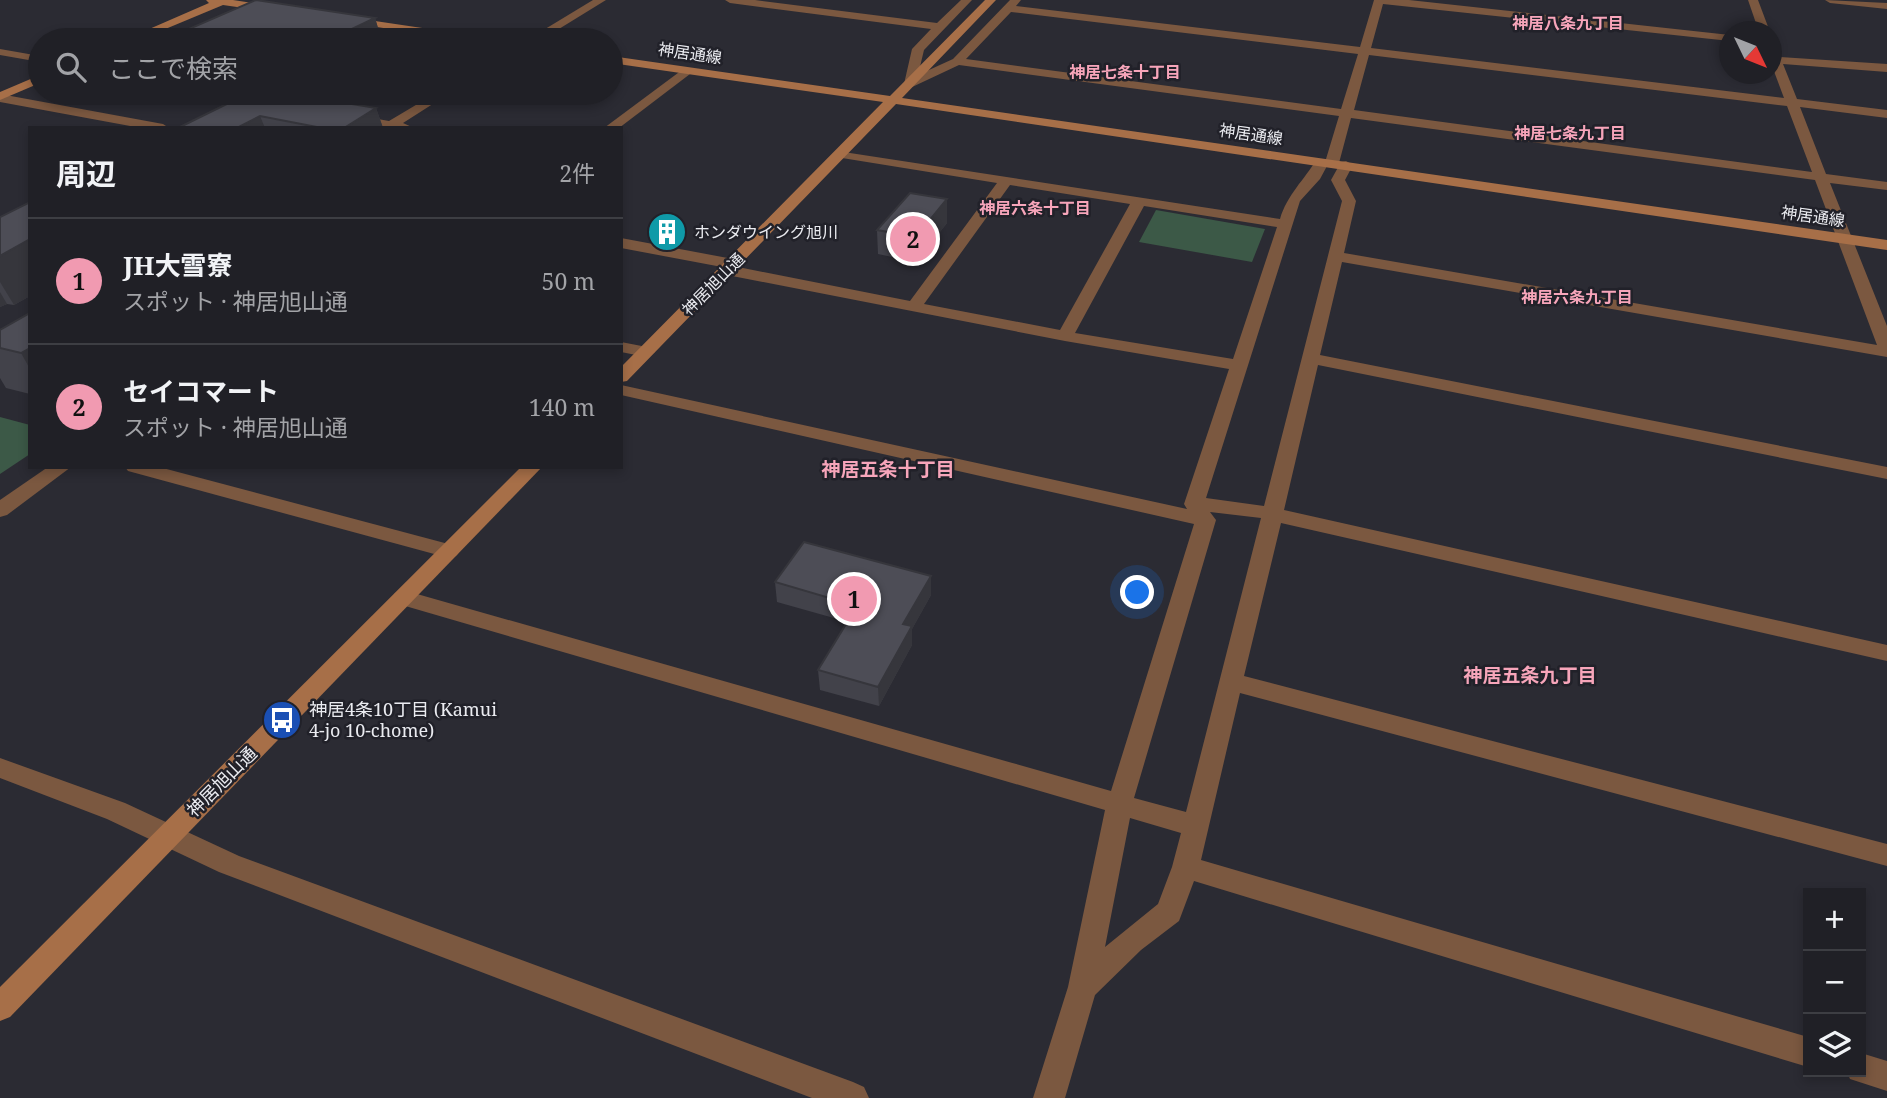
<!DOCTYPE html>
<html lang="ja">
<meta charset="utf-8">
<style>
:root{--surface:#202026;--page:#2d2d32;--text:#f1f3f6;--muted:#a2a3a7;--line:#3d3e43;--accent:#f19ab1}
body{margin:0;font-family:"Noto Serif","Noto Sans JP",serif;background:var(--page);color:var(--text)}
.controls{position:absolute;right:21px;bottom:21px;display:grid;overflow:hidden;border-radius:0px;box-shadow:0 4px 10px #0003}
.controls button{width:63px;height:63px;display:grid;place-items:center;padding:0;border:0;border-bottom:2px solid var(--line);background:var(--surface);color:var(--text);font:35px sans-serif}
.compass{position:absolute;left:1719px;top:21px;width:63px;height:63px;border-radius:50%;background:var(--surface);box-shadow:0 4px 10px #0003;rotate:133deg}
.you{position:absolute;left:1138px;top:593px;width:24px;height:24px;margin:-18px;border:5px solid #fff;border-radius:50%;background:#1a73e8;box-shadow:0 0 0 10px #1a73e833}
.badge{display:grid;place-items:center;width:46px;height:46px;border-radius:50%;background:var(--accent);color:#111;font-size:23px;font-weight:700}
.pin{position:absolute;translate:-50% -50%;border:4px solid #fff;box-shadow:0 2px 7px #0006}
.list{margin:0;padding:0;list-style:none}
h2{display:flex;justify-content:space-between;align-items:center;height:91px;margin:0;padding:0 28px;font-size:30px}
h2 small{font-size:23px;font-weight:400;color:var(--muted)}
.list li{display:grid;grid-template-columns:46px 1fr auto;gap:21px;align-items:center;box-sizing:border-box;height:126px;padding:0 28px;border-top:2px solid var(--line)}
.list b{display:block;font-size:26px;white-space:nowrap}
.list p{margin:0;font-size:23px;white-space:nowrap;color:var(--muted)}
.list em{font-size:23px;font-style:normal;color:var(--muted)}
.icon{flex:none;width:38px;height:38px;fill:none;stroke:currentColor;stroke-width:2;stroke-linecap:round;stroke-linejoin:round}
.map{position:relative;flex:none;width:1887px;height:1098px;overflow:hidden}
.search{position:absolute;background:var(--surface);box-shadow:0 4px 10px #0003;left:28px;top:28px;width:595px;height:77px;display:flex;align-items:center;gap:18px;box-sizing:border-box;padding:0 24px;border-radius:38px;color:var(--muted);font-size:26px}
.panel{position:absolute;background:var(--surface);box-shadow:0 4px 10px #0003;left:28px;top:126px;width:595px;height:343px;border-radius:0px}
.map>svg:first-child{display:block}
.green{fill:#3c5947}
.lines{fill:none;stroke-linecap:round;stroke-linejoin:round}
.street{fill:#7b5840;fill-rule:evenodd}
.secondary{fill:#a76f48;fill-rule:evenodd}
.wall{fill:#42424a}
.shaded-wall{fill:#36363c}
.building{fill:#4d4d56;stroke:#36363c;stroke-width:2}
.labels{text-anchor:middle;stroke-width:5;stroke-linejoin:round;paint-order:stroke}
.far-neighbourhood-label{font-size:16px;font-weight:bold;fill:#f7a5ba;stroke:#212129}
.far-street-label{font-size:16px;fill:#eaebf0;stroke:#212129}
.far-poi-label{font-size:16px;fill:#eaebf0;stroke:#212129;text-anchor:start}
.poi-label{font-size:18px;fill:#eaebf0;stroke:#212129;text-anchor:start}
.street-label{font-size:18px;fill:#eaebf0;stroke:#212129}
.neighbourhood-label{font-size:19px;font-weight:bold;fill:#f7a5ba;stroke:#212129}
</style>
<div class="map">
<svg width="1887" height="1098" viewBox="0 0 1887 1098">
<rect width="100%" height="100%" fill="#2b2b33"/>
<!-- green -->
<g class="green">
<polygon points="1156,210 1265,229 1252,262 1139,242"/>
<polygon points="0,417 30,425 30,454 0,474"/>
</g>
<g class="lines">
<!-- street -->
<g class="street">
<polygon points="593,0 606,0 541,40 527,40"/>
<path d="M 725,0 L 755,0 L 937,23 L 961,0 L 972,0 L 924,50 L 918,75 L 953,59 L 1010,0 L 1021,0 L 1016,6 L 1360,47 L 1374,0 L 1409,0 L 1730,35 L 1730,41 L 1383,4 L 1371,48 L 1784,98 L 1772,66 L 1772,49 L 1776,50 L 1780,57 L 1887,64 L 1887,72 L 1783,64 L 1797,99 L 1887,110 L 1887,118 L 1800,107 L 1826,174 L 1887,182 L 1887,190 L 1830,183 L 1887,326 L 1887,357 L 1342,262 L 1320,355 L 1887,467 L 1887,479 L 1318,365 L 1284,510 L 1887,645 L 1887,661 L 1281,523 L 1244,676 L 1887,844 L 1887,866 L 1240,693 L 1201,860 L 1808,1037 L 1808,1067 L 1194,881 L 1179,921 L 1141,950 L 1095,995 L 1065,1098 L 1033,1098 L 1068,987 L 1105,810 L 395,603 L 392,598 L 395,593 L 403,590 L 1111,791 L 1194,524 L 621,395 L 621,385 L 1187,509 L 1184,504 L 1229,369 L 1065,341 L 727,275 L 719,270 L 722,267 L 621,248 L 621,238 L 733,259 L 741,264 L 738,267 L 910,301 L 997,183 L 842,158 L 837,157 L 837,151 L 1280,219 C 1287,195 1304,180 1317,159 L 1326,159 L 1339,116 L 959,65 L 910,88 L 904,84 L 912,49 L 931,29 L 730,3 ZM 1011,12 L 1358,54 L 1341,109 L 966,59 ZM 1369,55 L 1787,106 L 1812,172 L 1354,110 ZM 1351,118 L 1815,180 L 1877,345 L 1344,253 L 1356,201 L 1345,180 L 1353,165 L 1346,161 L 1341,162 L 1331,180 L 1342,201 L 1264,506 L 1206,498 L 1300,201 L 1320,179 L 1327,166 L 1332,167 L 1339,163 ZM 1010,185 L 1130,204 L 1060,330 L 924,304 ZM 1144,206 L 1277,227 L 1233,359 L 1075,333 ZM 1210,512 L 1261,518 L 1186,812 L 1134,798 L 1216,520 ZM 1130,818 L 1181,833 L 1172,867 L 1158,904 L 1105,947 Z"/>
<polygon points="1748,0 1758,0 1770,32 1759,32"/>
<polygon points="1825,0 1887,3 1887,9 1830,3"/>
<polygon points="0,49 40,56 40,62 0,55"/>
<polygon points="686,67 692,71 690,74 619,128 604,128"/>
<polygon points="436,93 450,93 403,123 414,128 384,128 350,122 349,119 355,115 389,121"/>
<polygon points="0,94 163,124 169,128 141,128 0,102"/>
<polygon points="621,342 652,348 655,352 646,357 621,352"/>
<polygon points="48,467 71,467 7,515 0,517 0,500"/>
<polygon points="125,467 159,467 456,546 460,551 456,556 449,558 128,471"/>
<polygon points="0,758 125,803 239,856 853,1082 864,1087 869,1098 812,1098 219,872 107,819 0,778"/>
<polygon points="1861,1053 1887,1061 1887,1091 1850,1079 1847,1072 1861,1072"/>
</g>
<!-- secondary -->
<g class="secondary">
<polygon points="206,0 233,0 272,6 277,9 272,12 223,5 139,40 124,40 209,3"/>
<polygon points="985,0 996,0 902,98 1887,240 1887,250 896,104 627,381 621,382 621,367 883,102 611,63 611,56 890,96"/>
<polygon points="348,17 483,37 489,40 462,40 344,22 342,20"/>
<polygon points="40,75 40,83 0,100 0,92"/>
<polygon points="521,467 542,467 10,1017 0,1021 0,987"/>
</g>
</g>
<!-- wall -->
<g class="wall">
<polygon points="375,18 381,38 377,40 177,40 175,35"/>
<polygon points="278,96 376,108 383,128 178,128"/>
<polygon points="30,202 30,296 14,305 7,304 0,307 0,217"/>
<polygon points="947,223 916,262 878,254 877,230"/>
<polygon points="30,313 30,394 6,388 0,378 0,330"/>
<polygon points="931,576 931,595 912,629 912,645 879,706 820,690 818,670 848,622 777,602 775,582"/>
</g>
<!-- shaded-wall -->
<g class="shaded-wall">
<polygon points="375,18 381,38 377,40 329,40"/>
<polygon points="376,108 383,128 344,128"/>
<polygon points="260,116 265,128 237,128"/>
<polygon points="947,199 947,223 916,262 916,237"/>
<polygon points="30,239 30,296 14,305 0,282 0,256"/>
<polygon points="0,292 7,304 0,307"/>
<polygon points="30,348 30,369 21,353"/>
<polygon points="931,576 931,595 912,629 912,645 879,706 878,687 903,624"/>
</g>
<!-- building -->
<g class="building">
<polygon points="256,0 375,18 329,40 207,40 175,35"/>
<polygon points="249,93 276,93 278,96 286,93 376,108 344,128 322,128 260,116 237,128 178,128"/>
<polygon points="910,193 947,199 916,237 877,230"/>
<polygon points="30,202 30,239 0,256 0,217"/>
<polygon points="30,313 30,348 21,353 0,348 0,330"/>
<polygon points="804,542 931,576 903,624 912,626 878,687 818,670 857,606 775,582"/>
</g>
<!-- icons -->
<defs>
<symbol id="building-disc" viewBox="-11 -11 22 22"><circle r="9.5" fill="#0f9aa8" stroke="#212129"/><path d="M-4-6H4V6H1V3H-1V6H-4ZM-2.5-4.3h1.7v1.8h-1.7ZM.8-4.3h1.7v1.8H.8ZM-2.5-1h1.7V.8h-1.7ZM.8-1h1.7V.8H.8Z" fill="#fff"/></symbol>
<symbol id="bus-disc" viewBox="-11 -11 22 22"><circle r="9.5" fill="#1a4fb4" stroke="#212129"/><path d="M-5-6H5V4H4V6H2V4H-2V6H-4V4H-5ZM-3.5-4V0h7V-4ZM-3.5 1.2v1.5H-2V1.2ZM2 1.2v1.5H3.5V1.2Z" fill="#fff"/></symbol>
</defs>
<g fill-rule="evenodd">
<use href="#building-disc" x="645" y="210" width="44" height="44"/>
<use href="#bus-disc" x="260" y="698" width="44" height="44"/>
</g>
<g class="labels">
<!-- far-neighbourhood labels -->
<g class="far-neighbourhood-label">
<text x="1568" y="29">神居八条九丁目</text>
<text x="1125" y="78">神居七条十丁目</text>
<text x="1570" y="139">神居七条九丁目</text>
<text x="1035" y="214">神居六条十丁目</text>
<text x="1577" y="303">神居六条九丁目</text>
</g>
<!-- far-street labels -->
<g class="far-street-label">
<text transform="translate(690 53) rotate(8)" y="6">神居通線</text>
<text transform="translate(1251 134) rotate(8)" y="6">神居通線</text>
<text transform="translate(1813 216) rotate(8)" y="6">神居通線</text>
<text transform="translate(713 284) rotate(-45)" y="6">神居旭山通</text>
</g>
<!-- far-poi labels -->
<g class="far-poi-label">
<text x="694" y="238">ホンダウイング旭川</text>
</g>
<!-- poi labels -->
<g class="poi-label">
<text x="309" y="716">神居4条10丁目 (Kamui<tspan x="309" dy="21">4-jo 10-chome)</tspan></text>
</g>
<!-- street labels -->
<g class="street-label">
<text transform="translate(222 782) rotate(-45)" y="6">神居旭山通</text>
</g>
<!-- neighbourhood labels -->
<g class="neighbourhood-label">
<text x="888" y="476">神居五条十丁目</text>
<text x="1530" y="682">神居五条九丁目</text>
</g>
</g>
</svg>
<div class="controls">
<button>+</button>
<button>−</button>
<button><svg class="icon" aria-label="layers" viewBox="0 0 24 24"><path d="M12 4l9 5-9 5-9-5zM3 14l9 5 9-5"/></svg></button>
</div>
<svg class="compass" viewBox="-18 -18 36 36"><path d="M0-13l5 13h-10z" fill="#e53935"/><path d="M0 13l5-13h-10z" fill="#a2a3a7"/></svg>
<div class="you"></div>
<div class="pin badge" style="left:854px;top:599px">1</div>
<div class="pin badge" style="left:913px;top:239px">2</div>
<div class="search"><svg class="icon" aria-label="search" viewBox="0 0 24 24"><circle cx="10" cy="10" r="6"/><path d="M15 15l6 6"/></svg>ここで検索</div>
<section class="panel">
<h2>周辺<small>2件</small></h2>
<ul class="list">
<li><span class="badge">1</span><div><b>JH大雪寮</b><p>スポット · 神居旭山通</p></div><em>50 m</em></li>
<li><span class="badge">2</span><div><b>セイコマート</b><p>スポット · 神居旭山通</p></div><em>140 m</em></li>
</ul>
</section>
</div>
